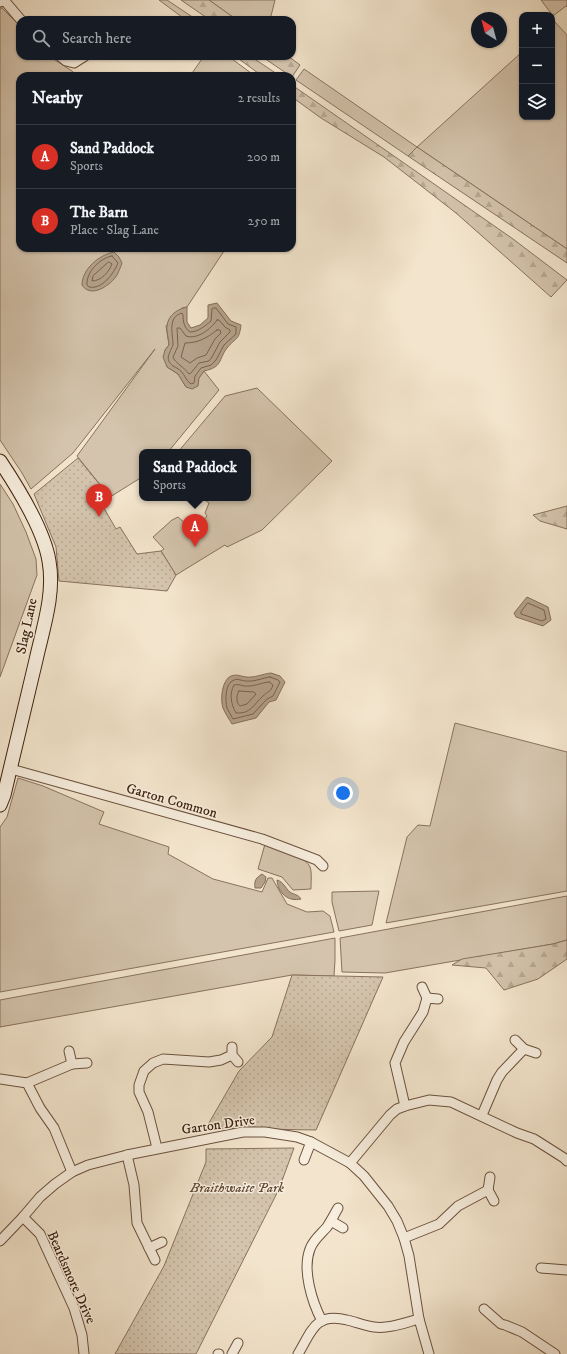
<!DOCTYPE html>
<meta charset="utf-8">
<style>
:root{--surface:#171b24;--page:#20242c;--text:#f1f3f6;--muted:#9ea1a6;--line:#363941;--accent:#d93025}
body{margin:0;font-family:"IM FELL DW Pica",serif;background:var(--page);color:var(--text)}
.controls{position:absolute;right:12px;top:12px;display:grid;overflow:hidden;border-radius:8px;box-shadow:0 1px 3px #0004}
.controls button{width:36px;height:36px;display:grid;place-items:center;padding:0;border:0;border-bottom:1px solid var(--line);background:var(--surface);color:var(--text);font:20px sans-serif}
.compass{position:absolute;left:471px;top:12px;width:36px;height:36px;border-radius:50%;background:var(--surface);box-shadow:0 1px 3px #0004;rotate:324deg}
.you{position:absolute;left:343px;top:793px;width:14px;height:14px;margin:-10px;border:3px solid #fff;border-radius:50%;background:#1a73e8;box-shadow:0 0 0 6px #1a73e833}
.badge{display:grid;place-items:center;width:26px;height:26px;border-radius:50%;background:var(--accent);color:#fff;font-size:13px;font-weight:700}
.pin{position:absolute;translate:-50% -33px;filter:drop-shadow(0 1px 2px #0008)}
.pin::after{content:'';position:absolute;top:21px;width:14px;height:12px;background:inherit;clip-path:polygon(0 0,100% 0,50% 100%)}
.popup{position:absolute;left:139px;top:449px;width:112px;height:52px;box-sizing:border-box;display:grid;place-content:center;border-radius:8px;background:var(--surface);filter:drop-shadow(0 1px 3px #0005);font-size:13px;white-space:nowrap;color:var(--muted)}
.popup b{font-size:15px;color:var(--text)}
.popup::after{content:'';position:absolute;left:50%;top:100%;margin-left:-8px;border:8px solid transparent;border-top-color:var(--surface)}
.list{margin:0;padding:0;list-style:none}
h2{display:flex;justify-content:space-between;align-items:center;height:52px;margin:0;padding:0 16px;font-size:17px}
h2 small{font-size:13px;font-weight:400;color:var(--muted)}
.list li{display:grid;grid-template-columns:26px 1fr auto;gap:12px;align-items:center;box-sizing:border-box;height:64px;padding:0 16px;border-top:1px solid var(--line)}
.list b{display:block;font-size:15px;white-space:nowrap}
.list p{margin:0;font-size:13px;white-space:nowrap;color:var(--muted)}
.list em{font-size:13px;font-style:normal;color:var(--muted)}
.icon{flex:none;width:22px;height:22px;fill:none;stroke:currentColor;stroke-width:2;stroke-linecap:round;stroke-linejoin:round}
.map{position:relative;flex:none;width:567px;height:1354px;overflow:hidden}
.search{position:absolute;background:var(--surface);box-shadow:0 1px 3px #0004;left:16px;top:16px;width:280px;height:44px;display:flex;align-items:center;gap:10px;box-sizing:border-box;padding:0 14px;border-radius:12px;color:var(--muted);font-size:15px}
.panel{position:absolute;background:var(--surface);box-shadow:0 1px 3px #0004;left:16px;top:72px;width:280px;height:180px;border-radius:12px}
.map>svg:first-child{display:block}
.grass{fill:#d4c4ad;stroke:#89725e}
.forest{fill:url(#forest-firs);stroke:#89725e}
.park{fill:url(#park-dots);stroke:#89725e}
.water{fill:#b5a28c;stroke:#856e5a}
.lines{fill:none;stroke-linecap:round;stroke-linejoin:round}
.shore{stroke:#7a614d;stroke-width:1}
.street-casing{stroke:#6b513e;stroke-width:11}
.secondary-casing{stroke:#3e200e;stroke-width:15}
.street{stroke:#f7eede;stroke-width:9}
.secondary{stroke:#f7eede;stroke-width:13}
.labels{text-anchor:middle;stroke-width:3;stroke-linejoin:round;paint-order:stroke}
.street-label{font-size:14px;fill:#3e200e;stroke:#f7eede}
.park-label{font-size:14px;font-style:italic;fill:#644936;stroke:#f7eede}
</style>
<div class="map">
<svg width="567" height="1354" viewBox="0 0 567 1354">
<defs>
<pattern id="forest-firs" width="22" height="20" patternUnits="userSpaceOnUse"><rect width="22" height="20" fill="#d4c4ad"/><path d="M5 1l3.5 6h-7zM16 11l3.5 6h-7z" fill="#b7a894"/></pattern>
<pattern id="park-dots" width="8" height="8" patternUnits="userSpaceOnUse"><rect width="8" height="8" fill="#d4c4ad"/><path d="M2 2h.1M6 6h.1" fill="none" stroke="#b7a894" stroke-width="1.8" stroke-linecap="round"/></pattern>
</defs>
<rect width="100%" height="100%" fill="#f3e5cd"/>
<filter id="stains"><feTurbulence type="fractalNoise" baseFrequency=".005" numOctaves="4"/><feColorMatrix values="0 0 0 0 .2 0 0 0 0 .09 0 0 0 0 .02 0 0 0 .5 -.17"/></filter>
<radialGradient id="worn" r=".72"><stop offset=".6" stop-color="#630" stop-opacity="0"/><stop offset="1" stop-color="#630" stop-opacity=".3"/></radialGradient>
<!-- grass -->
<g class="grass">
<polygon points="209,0 275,0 270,20 237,20"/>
<polygon points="541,0 567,0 567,7 566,6 553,16"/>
<polygon points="2,8 20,26 20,56 49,56 72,71 77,76 20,76 20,248 226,248 187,307 182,308 166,326 169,345 165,350 167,367 178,374 186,387 199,378 204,371 219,390 168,452 142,452 142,477 110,497 77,456 155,349 73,453 31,489 22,473 0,440 0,9"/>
<polygon points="555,22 567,35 567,249 417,147 408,156 296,80 304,69 417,147 522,52 522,117 552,117 552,25"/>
<polygon points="204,56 228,56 255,76 190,76"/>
<polygon points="257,388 332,461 262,530 227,547 225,545 176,575 161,551 164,549 153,537 172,520 178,517 194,531 207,516 205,513 209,503 202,498 248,498 248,452 178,452 225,396"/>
<polygon points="0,484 13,504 26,532 36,559 37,575 0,677"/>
<polygon points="455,723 567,752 567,891 386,923 407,837 418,825 430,826"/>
<polygon points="18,778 43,786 104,812 99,824 169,847 168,854 213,879 262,892 268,878 272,878 287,904 307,912 323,911 330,916 334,932 0,992 0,827 7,817"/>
<path d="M 265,844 C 276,848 306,856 310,867 C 312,872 311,882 311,889 L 293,890 L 282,877 L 258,869 Z"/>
<polygon points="379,891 372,925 339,931 332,902 332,892"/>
<polygon points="567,896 567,940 553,944 385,973 342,972 340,938"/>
<polygon points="335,938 335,960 334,976 292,975 0,1027 0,1000"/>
</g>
<!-- forest -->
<g class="forest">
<polygon points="159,0 167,0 197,20 186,20"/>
<polygon points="181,0 209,0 237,20 210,20"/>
<polygon points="235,56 250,56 280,76 262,76"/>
<polygon points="261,56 288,56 300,65 292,77"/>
<polygon points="292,85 513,239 567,280 551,297 456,213 384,157 321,118 292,97"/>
<polygon points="417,147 567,249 567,263 408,156"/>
<polygon points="567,506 567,529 540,521 533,515"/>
<polygon points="567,940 567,959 538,979 504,990 486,968 452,965 462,959 553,944"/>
</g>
<!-- park -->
<g class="park">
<polygon points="78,458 110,497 101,503 116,529 120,527 137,554 161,551 176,575 167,591 59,581 56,547 34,494"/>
<polygon points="292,975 383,977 316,1130 206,1128 239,1071 272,1037"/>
<polygon points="294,1148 279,1189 196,1354 115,1354 164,1266 206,1162 206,1149"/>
</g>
<!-- water -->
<g class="water">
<path d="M 114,252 L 119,257 L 122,263 C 121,266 119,271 117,275 C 111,285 91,299 82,285 C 82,269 99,255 114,252 Z"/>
<path d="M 217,303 L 231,321 L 241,325 C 239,341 236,337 227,348 C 218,360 223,367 204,371 L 199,378 L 198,386 L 192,389 L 186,387 L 178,374 L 167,367 L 163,357 L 165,350 L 169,345 C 169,340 166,330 167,326 C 168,315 178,309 187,307 L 187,322 L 191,328 L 200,325 L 208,318 L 208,305 Z"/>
<polygon points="527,597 548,607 551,620 543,626 516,617 514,613"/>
<path d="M 271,673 L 280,676 L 285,682 L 276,700 L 269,702 L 256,718 L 232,724 C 229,719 225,713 223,708 C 220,699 222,680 231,676 C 237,674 240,676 246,677 C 255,678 262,674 271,673 Z"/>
<path d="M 262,874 L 266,877 L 265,882 L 261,888 L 255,888 C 254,880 256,878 262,874 Z"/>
<path d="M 277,880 C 284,882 285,888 290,892 C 294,895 298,894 301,899 C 288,902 278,893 277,880 Z"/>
</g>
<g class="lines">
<!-- shore -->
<g class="shore">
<path d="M 112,256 L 118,263 C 114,273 102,290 89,287 L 87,285 C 86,272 100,258 112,256 Z"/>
<path d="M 109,262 L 112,264 C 109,272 101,281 92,281 L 93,276 Z"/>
<path d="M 214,308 L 216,308 L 228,324 L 236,327 L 236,334 L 224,345 L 216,360 L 211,365 L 201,368 L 195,376 L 194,383 L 191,384 C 186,381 185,375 181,371 C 179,369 175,367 173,366 C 164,359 170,353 173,345 C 173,334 167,317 182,313 L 183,315 C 183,321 184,328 190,332 C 198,332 205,326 211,321 L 212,309 Z"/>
<path d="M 217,320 L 219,320 L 225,327 L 230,330 L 230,332 L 220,342 L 212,357 L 209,361 L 199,363 L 191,373 L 189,374 C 184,367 175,363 173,357 L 178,346 L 177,328 L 180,328 L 186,336 C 197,340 211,329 217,320 Z"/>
<path d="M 217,330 L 220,330 L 221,333 L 215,339 L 206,355 L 197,358 L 190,363 L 181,357 L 185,343 C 198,343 207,338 217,330 Z"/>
<polygon points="528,603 544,610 546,619 542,621 521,614 521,612"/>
<path d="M 270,677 L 278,680 L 280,682 L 273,696 L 267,699 L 253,714 L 233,719 C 231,715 229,712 227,708 C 225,700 225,683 234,680 C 238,678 241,681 246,681 C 254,682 262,678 270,677 Z"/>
<path d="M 269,682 L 273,685 C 271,692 268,691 263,696 C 253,705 251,714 236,713 C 231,704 229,694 234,685 C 238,684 240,685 244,686 C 253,687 260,683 269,682 Z"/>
<path d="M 239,691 L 254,692 L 256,694 L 247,704 L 240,706 C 236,703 236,695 239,691 Z"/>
</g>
<defs>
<g id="street">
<polyline points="4,0 21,20"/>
<polyline points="60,56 66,61 74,63 85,56"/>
<polyline points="11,769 262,839 317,860 323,866"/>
<polyline points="422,987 427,998"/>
<polyline points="515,1040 524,1049"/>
<polyline points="232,1047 232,1055 238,1062"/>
<polyline points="69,1051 72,1064 87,1063"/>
<polyline points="0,1079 27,1083 40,1108 54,1128 72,1172"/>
<polyline points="27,1083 72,1064"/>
<polyline points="405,1106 395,1063 404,1042 423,1012 427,998 438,999"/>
<polyline points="482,1115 497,1080 502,1072 524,1049 536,1053"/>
<polyline points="157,1148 148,1112 139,1092 139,1085 144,1071 153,1063 163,1059 209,1062 221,1060 232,1055"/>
<polyline points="127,1155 134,1185 137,1223 155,1260"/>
<polyline points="304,1160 311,1142"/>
<polyline points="350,1163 390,1115 397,1109 405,1106 429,1100 451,1102 517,1133 534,1139 564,1158 567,1161"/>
<polyline points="488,1190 490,1177"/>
<polyline points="23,1217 40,1234 74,1308 82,1335 84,1354"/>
<polyline points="331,1221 343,1228"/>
<polyline points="404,1238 439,1224 458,1206 488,1190 494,1201"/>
<polyline points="0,1241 23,1217 40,1197 55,1184 72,1172 88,1165 127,1155 243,1132 265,1132 297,1137 311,1142 350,1163 364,1176 388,1206 397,1221 404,1238 409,1256 419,1319 429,1354"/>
<polyline points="149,1248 162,1242"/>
<polyline points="541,1268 567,1270"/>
<polyline points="484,1309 501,1324 505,1325 522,1332 555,1354"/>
<path d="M 322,1321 C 312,1302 302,1270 310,1249 C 313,1240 321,1234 327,1227 C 331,1221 334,1215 338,1208"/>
<polyline points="218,1354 219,1354"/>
<polyline points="232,1354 238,1343"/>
<path d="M 298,1354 C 312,1331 315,1312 347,1320 C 356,1322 365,1326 374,1327 C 389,1329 404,1323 419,1319"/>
</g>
<g id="secondary">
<polyline points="0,0 1,0"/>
<path d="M 0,461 C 18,488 44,530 49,561 C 55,594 43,628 36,660 C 25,705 15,750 4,795 L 0,805"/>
</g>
</defs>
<!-- street casing -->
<use href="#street" class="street-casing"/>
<!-- secondary casing -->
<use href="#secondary" class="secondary-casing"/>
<!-- street -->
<use href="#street" class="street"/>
<!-- secondary -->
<use href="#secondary" class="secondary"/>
</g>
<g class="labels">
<!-- street labels -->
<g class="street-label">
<text transform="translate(26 626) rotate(-78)" y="5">Slag Lane</text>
<text transform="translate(172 800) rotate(16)" y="5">Garton Common</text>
<text transform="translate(218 1124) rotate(-8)" y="5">Garton Drive</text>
<text transform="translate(72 1277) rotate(66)" y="5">Beardsmore Drive</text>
</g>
<!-- park labels -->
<g class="park-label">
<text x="237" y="1192">Braithwaite Park</text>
</g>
</g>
<rect width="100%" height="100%" filter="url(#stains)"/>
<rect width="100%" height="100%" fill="url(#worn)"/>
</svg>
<div class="controls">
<button>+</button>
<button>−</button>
<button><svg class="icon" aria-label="layers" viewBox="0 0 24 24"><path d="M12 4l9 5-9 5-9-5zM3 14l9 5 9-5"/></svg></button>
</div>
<svg class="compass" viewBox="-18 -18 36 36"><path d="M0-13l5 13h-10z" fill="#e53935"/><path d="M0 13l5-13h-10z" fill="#9ea1a6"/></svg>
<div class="you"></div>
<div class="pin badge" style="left:195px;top:547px">A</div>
<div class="popup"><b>Sand Paddock</b>Sports</div>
<div class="pin badge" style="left:99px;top:517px">B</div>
<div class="search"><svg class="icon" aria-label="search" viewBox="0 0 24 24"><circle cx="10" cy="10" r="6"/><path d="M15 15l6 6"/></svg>Search here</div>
<section class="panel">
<h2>Nearby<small>2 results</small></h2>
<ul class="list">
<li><span class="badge">A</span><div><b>Sand Paddock</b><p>Sports</p></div><em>200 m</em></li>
<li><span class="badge">B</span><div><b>The Barn</b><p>Place · Slag Lane</p></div><em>250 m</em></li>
</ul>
</section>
</div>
